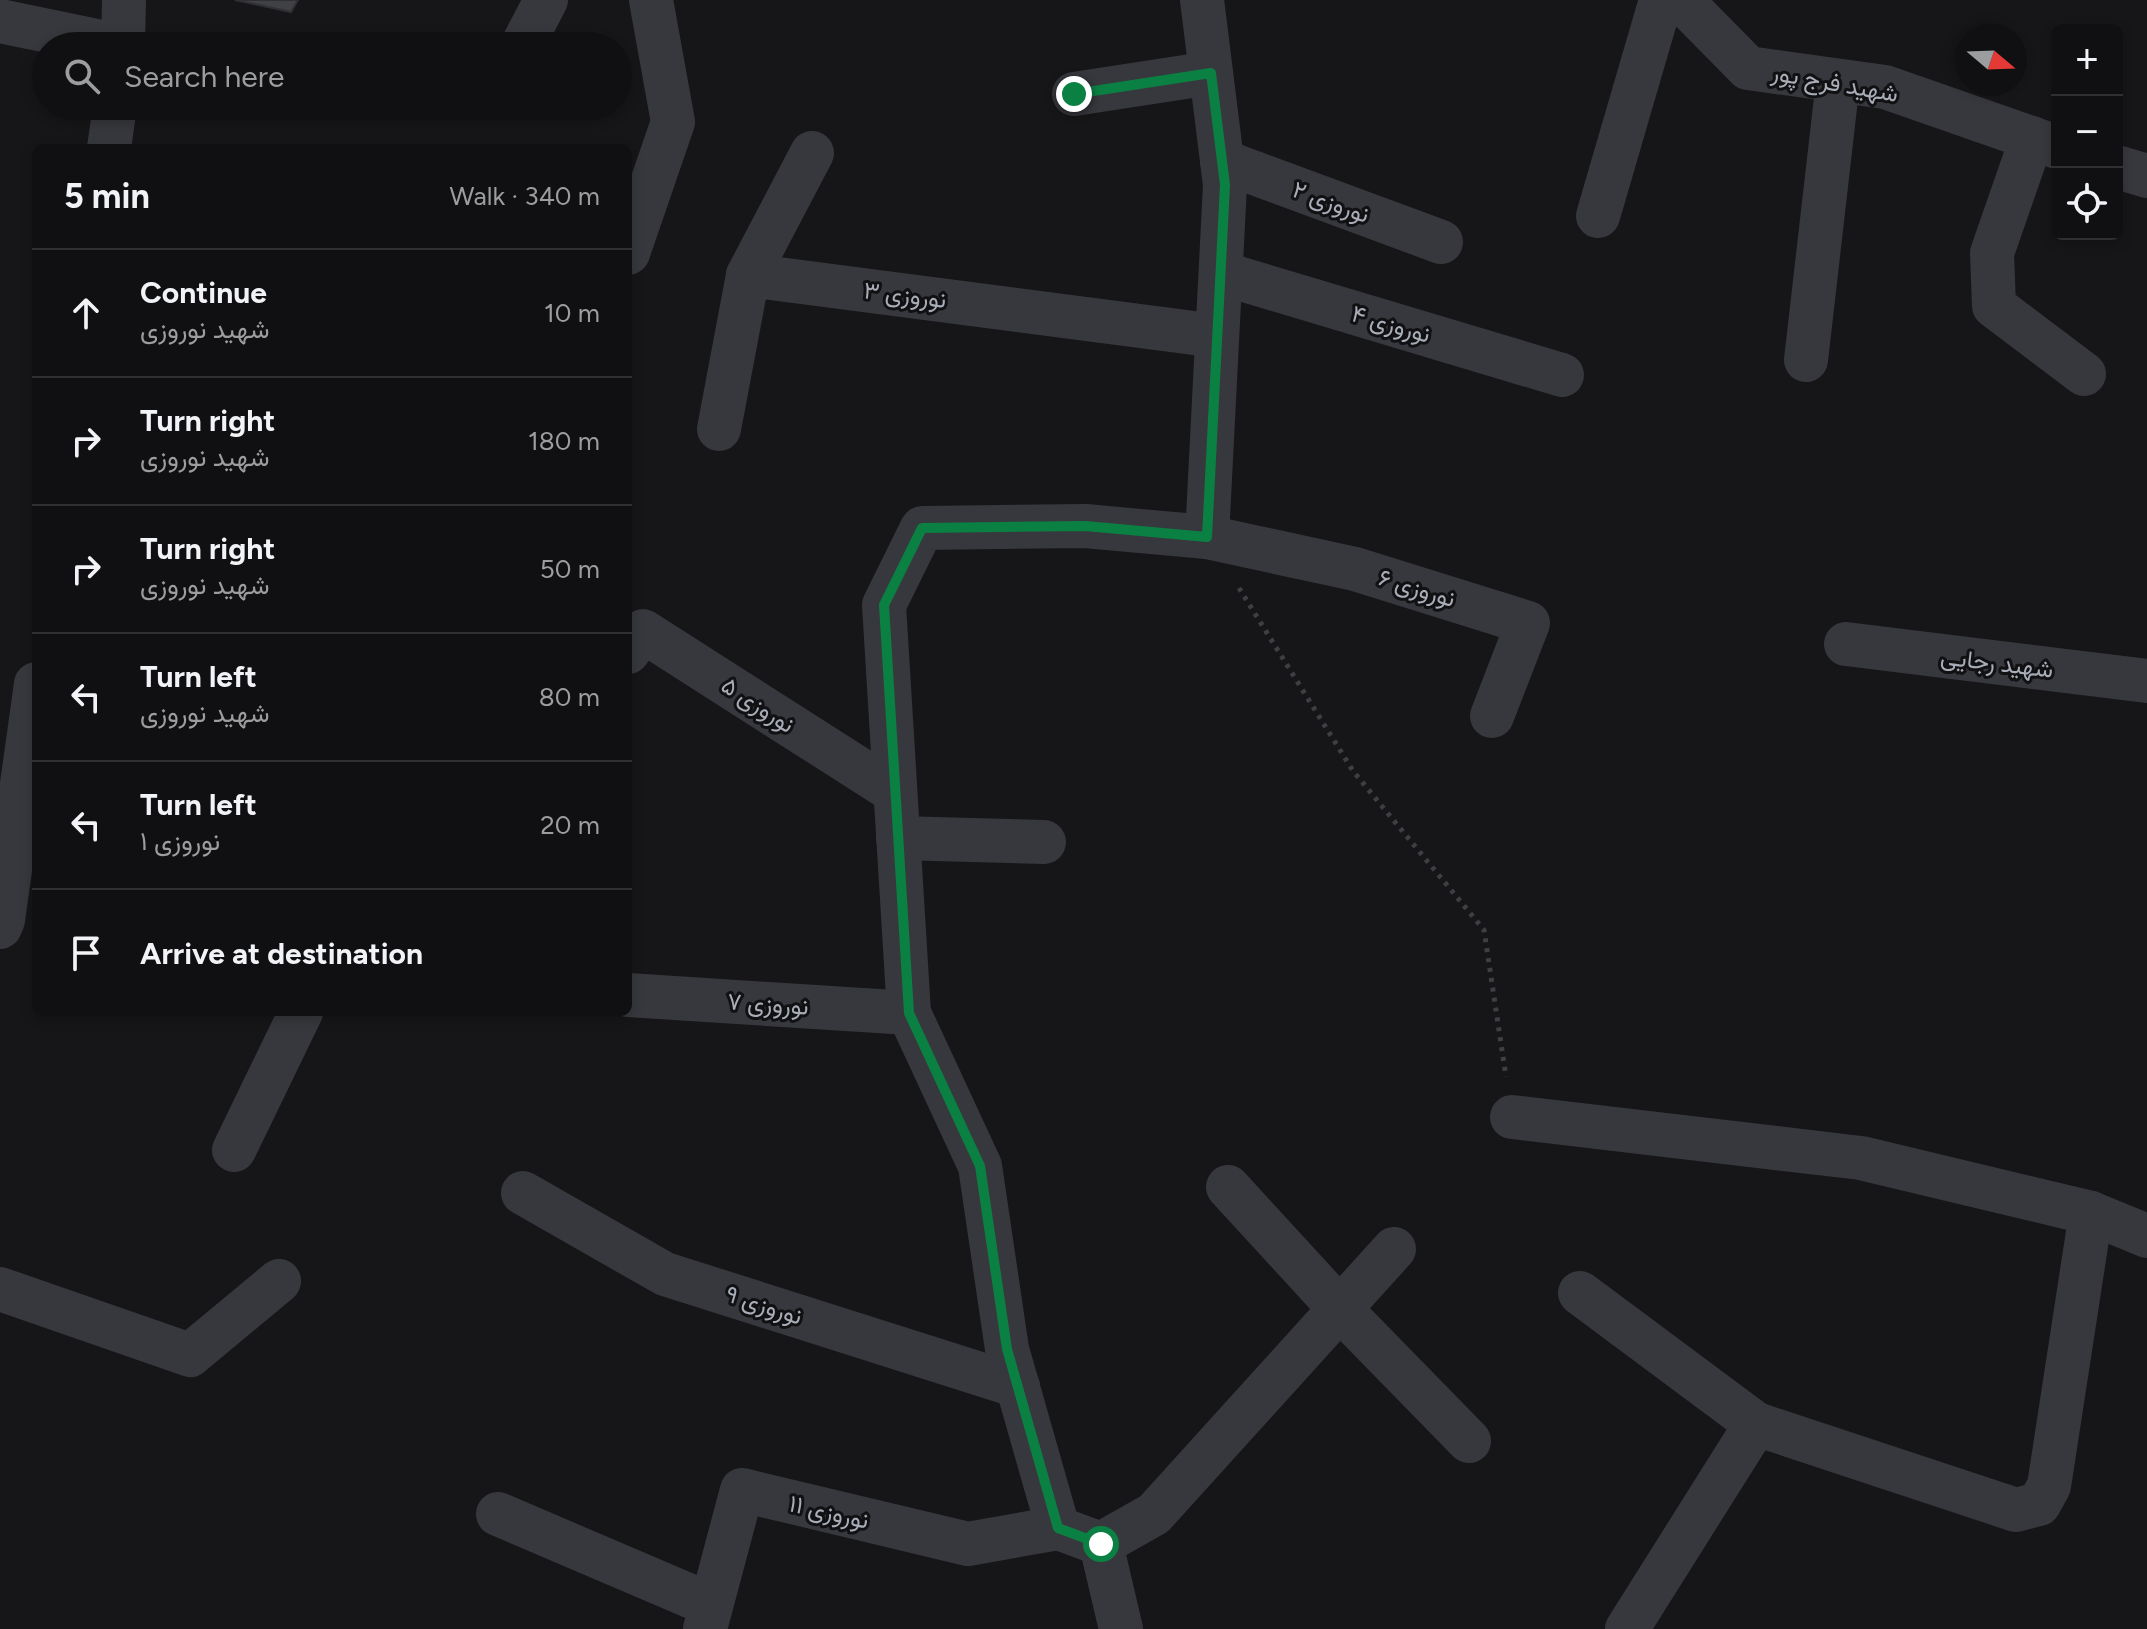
<!DOCTYPE html>
<meta charset="utf-8">
<style>
:root{--surface:#101012;--page:#19191b;--text:#f1f3f6;--muted:#9c9d9f;--line:#303032}
body{margin:0;font-family:Figtree,Vazirmatn,sans-serif;background:var(--page);color:var(--text)}
.controls{position:absolute;right:24px;top:24px;display:grid;overflow:hidden;border-radius:12px;box-shadow:0 4px 12px #0003}
.controls button{width:72px;height:72px;display:grid;place-items:center;padding:0;border:0;border-bottom:2px solid var(--line);background:var(--surface);color:var(--text);font:40px sans-serif}
.compass{position:absolute;left:1955px;top:24px;width:72px;height:72px;border-radius:50%;background:var(--surface);box-shadow:0 4px 12px #0003;rotate:109deg}
.stop{position:absolute;width:24px;height:24px;margin:-18px;border:6px solid #0b8043;border-radius:50%;background:#fff}
.stop.end{background:#0b8043;border-color:#fff;box-shadow:0 2px 8px #0008}
.list{margin:0;padding:0;list-style:none}
h2{display:flex;justify-content:space-between;align-items:center;height:104px;margin:0;padding:0 32px;font-size:34px}
h2 small{font-size:26px;font-weight:400;color:var(--muted)}
.list li{display:grid;grid-template-columns:52px 1fr auto;gap:24px;align-items:center;box-sizing:border-box;height:128px;padding:0 32px;border-top:2px solid var(--line)}
.list b{display:block;font-size:30px;white-space:nowrap}
.list p{margin:0;font-size:26px;white-space:nowrap;color:var(--muted)}
.list em{font-size:26px;font-style:normal;color:var(--muted)}
.icon{flex:none;width:44px;height:44px;fill:none;stroke:currentColor;stroke-width:2;stroke-linecap:round;stroke-linejoin:round}
.map{position:relative;flex:none;width:2147px;height:1629px;overflow:hidden}
.search{position:absolute;background:var(--surface);box-shadow:0 4px 12px #0003;left:32px;top:32px;width:600px;height:88px;display:flex;align-items:center;gap:20px;box-sizing:border-box;padding:0 28px;border-radius:44px;color:var(--muted);font-size:30px}
.panel{position:absolute;background:var(--surface);box-shadow:0 4px 12px #0003;left:32px;top:144px;width:600px;height:872px;border-radius:12px}
.map>svg:first-child{display:block}
.building{fill:#404145;stroke:#303034;stroke-width:2}
.lines{fill:none;stroke-linecap:round;stroke-linejoin:round}
.path{stroke:#3d3f44;stroke-width:5;stroke-dasharray:4 6;stroke-linecap:butt}
.minor{stroke:#37383d;stroke-width:44}
.route{stroke:#0b8043;stroke-width:10}
.labels{text-anchor:middle;stroke-width:6;stroke-linejoin:round;paint-order:stroke}
.street-label{font-size:24px;fill:#a8adb8;stroke:#111113}
</style>
<div class="map">
<svg width="2147" height="1629" viewBox="0 0 2147 1629">
<rect width="100%" height="100%" fill="#161618"/>
<!-- building -->
<polygon class="building" points="235,0 298,0 291,12"/>
<g class="lines">
<!-- path -->
<polyline class="path" points="1239,588 1353,771 1484,930 1506,1077"/>
<!-- minor -->
<g class="minor">
<polyline points="1681,0 1748,68 1885,87 2057,147"/>
<polyline points="0,21 121,46"/>
<polyline points="123,46 124,0"/>
<polyline points="522,46 546,0"/>
<polyline points="1074,94 1211,73"/>
<polyline points="2032,138 1992,253 1994,306 2084,374"/>
<polyline points="109,148 115,106"/>
<polyline points="1222,161 1441,242"/>
<polyline points="2117,167 2147,176"/>
<polyline points="1598,216 1661,0"/>
<polyline points="628,253 673,122 651,0"/>
<polyline points="1221,273 1562,375"/>
<polyline points="748,275 812,153"/>
<polyline points="1806,360 1838,81"/>
<polyline points="719,429 748,275 1217,336"/>
<polyline points="1207,537 1355,569 1528,623 1492,716"/>
<polyline points="1846,644 2147,681"/>
<polyline points="628,652 643,631 895,792"/>
<polyline points="898,838 1044,842"/>
<polyline points="0,927 3,920 36,684"/>
<polyline points="628,995 909,1013"/>
<polyline points="1512,1117 1861,1158 2091,1213"/>
<polyline points="234,1150 301,1012"/>
<polyline points="1228,1187 1340,1309 1469,1441"/>
<polyline points="523,1193 665,1274 1018,1386"/>
<polyline points="0,1289 190,1355 279,1281"/>
<polyline points="1580,1293 1756,1424"/>
<polyline points="498,1514 711,1605"/>
<polyline points="1101,1544 1058,1528 1007,1349 980,1166 909,1013 884,605 922,528 1085,526 1207,537 1225,185 1202,0"/>
<polyline points="1101,1544 1154,1514 1394,1249"/>
<polyline points="1101,1544 1121,1629"/>
<polyline points="705,1629 742,1490 968,1544 1058,1528"/>
<polyline points="1627,1629 1756,1424 2016,1510 2039,1504 2049,1486 2091,1213 2147,1236"/>
</g>
</g>
<g class="lines">
<!-- route -->
<polyline class="route" points="1074,94 1211,73 1225,185 1207,537 1085,526 922,528 884,605 909,1013 980,1166 1007,1349 1058,1528 1101,1544"/>
</g>
<g class="labels">
<!-- street labels -->
<g class="street-label">
<text transform="translate(1835 83) rotate(10)" y="8">شهید فرج پور</text>
<text transform="translate(1331 202) rotate(20)" y="8">نوروزی ۲</text>
<text transform="translate(905 295) rotate(7)" y="8">نوروزی ۳</text>
<text transform="translate(1391 324) rotate(16)" y="8">نوروزی ۴</text>
<text transform="translate(1417 588) rotate(17)" y="8">نوروزی ۶</text>
<text transform="translate(1997 663) rotate(7)" y="8">شهید رجایی</text>
<text transform="translate(758 705) rotate(33)" y="8">نوروزی ۵</text>
<text transform="translate(768 1004) rotate(4)" y="8">نوروزی ۷</text>
<text transform="translate(764 1305) rotate(18)" y="8">نوروزی ۹</text>
<text transform="translate(829 1512) rotate(13)" y="8">نوروزی ۱۱</text>
</g>
</g>
</svg>
<div class="controls">
<button>+</button>
<button>−</button>
<button><svg class="icon" aria-label="locate" viewBox="0 0 24 24"><circle cx="12" cy="12" r="6"/><path d="M12 2v4M12 18v4M2 12h4M18 12h4"/></svg></button>
</div>
<svg class="compass" viewBox="-18 -18 36 36"><path d="M0-13l5 13h-10z" fill="#e53935"/><path d="M0 13l5-13h-10z" fill="#9c9d9f"/></svg>
<div class="stop" style="left:1101px;top:1544px"></div>
<div class="stop end" style="left:1074px;top:94px"></div>
<div class="search"><svg class="icon" aria-label="search" viewBox="0 0 24 24"><circle cx="10" cy="10" r="6"/><path d="M15 15l6 6"/></svg>Search here</div>
<section class="panel">
<h2>5 min<small>Walk · 340 m</small></h2>
<ul class="list">
<li><svg class="icon" aria-label="ahead" viewBox="0 0 24 24"><path d="M12 20V5M6 11l6-6 6 6"/></svg><div><b>Continue</b><p>شهید نوروزی</p></div><em>10 m</em></li>
<li><svg class="icon" aria-label="right" viewBox="0 0 24 24"><path d="M7 20v-9h11M14 6l5 5-5 5"/></svg><div><b>Turn right</b><p>شهید نوروزی</p></div><em>180 m</em></li>
<li><svg class="icon" aria-label="right" viewBox="0 0 24 24"><path d="M7 20v-9h11M14 6l5 5-5 5"/></svg><div><b>Turn right</b><p>شهید نوروزی</p></div><em>50 m</em></li>
<li><svg class="icon" aria-label="left" viewBox="0 0 24 24"><path d="M17 20v-9H6M10 6l-5 5 5 5"/></svg><div><b>Turn left</b><p>شهید نوروزی</p></div><em>80 m</em></li>
<li><svg class="icon" aria-label="left" viewBox="0 0 24 24"><path d="M17 20v-9H6M10 6l-5 5 5 5"/></svg><div><b>Turn left</b><p>نوروزی ۱</p></div><em>20 m</em></li>
<li><svg class="icon" aria-label="arrive" viewBox="0 0 24 24"><path d="M6 21V4h12l-3 4 3 4H6"/></svg><div><b>Arrive at destination</b></div></li>
</ul>
</section>
</div>
